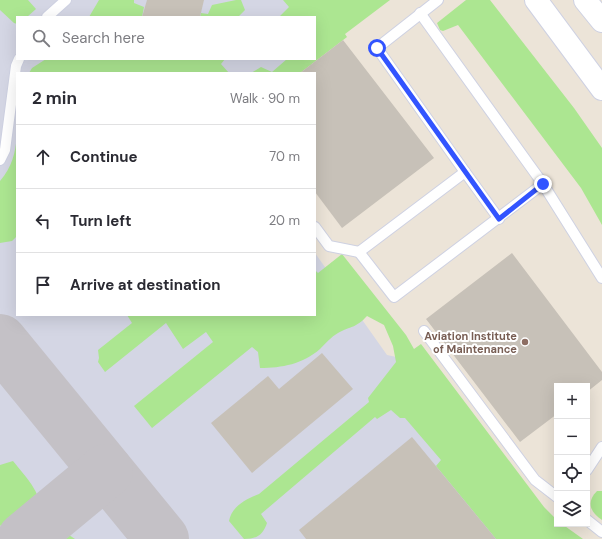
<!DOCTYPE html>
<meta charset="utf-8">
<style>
:root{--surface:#fff;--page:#f2f2f3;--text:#2b2b33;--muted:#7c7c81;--line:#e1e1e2}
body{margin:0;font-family:"DM Sans",sans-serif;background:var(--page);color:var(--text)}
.controls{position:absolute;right:12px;bottom:12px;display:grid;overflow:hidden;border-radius:0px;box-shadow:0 4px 16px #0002}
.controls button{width:36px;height:36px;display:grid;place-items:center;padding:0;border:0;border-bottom:1px solid var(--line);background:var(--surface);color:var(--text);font:20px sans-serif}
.stop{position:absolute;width:12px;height:12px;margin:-9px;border:3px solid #3254ff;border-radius:50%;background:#fff}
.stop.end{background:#3254ff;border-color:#fff;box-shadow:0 1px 4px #0008}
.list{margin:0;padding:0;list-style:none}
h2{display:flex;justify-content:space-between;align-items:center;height:52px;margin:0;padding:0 16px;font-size:17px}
h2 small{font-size:13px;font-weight:400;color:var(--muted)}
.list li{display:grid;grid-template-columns:26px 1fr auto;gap:12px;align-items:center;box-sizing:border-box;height:64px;padding:0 16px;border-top:1px solid var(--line)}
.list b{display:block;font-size:15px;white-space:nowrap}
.list em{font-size:13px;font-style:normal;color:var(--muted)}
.icon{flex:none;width:22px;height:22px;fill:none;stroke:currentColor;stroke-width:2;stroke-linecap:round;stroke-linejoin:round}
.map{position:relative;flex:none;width:602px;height:539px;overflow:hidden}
.search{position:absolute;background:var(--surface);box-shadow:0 4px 16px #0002;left:16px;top:16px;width:300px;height:44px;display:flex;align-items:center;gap:10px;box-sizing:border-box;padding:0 14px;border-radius:0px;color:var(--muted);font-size:15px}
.panel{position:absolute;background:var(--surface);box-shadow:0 4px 16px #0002;left:16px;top:72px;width:300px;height:244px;border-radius:0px}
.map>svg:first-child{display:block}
.airport{fill:#d4d6e4}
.green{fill:#ace691}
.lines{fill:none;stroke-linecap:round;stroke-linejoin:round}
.taxiway{stroke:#c4c1c6;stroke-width:54}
.building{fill:#c7c1b8}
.lane-casing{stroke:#ced1e2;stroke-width:12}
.secondary-casing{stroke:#ced1e2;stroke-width:24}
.lane{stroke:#fff;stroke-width:10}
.secondary{stroke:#fff;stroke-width:22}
.route{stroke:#3254ff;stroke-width:5}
.education-dot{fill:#8d6e63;stroke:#fff;stroke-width:1.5}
.labels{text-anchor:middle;stroke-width:4;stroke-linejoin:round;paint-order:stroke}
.education-label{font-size:11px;font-weight:bold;fill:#785e54;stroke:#fff;text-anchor:end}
</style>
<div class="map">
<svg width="602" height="539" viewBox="0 0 602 539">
<rect width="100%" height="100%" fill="#ece4d8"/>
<!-- airport -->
<polygon class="airport" points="0,0 371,0 315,17 17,17 17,59 302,59 285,73 17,73 17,315 315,315 315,253 387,355 424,363 559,539 0,539"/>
<!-- green -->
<g class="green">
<polygon points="0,0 28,0 36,9 27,17 17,17 17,24 14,23 0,10"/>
<polygon points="99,0 134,0 134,3 144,7 142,17 89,17"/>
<polygon points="236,0 241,0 245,10 238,17 200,17 201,13 208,14 212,5"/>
<polygon points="283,0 390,0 345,34 347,37 300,73 251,73 261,67 272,72 287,59 315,59 315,17 281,17 280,16 289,7"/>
<polygon points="466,0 490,0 574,108 602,148 602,225 581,188 458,25 443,31 440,30 437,23"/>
<polygon points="46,59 225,59 221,64 229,73 29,73 32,68"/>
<path d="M 17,136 L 17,236 L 12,241 L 0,243 L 0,181 C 12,167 15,154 17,136 Z"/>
<path d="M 342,254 L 406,335 L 414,349 L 421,344 L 544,507 L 557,520 L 557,524 L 562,524 L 583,539 L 496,539 L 436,466 L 441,460 L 405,418 L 400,418 L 391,410 L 377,419 L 375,417 L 261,514 L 267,523 C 263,535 257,539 244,539 L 229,521 C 232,506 246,499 259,494 L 369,402 L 368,398 L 396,362 L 393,346 L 384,325 L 367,316 C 356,328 351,326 338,333 C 331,337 326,343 320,349 C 303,364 282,368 260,368 L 258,352 L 252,347 L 152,428 L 134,406 L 213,342 L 206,332 L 183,349 L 166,323 L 105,372 L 98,362 L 99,358 L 98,350 L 132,323 L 127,315 L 315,315 L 315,270 L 318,273 Z"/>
<path d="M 13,461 C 40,494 56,509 9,536 L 0,525 L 0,465 Z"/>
<path d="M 597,491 L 602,491 L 602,520 C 590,512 586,502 597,491 Z"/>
<polygon points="59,533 69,535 75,539 46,539"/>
</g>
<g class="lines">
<!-- taxiway -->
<g class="taxiway">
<polyline points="0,341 162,539"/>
<polyline points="24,539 106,471"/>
</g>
</g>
<!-- building -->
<g class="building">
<polygon points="147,0 204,0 200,17 142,17"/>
<polygon points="343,40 434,158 342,228 315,192 315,73 300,73"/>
<polygon points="512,253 602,372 602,380 587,392 587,386 557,386 557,414 520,442 426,319"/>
<polygon points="322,353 353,389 252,473 211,423 268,376 279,389"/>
<polygon points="412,437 496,539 306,539 299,530"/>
</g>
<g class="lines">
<defs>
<g id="lane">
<polyline points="438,0 377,48 465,172 359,252 394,297 543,184"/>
<polyline points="420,13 543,184 602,278"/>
<polyline points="47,17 66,0"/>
<polyline points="0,160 5,150 16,66 19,59"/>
<polyline points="465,172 499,219"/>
<polyline points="315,227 329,246 359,252"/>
<polyline points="424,331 535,480 557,497"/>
<polyline points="587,470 602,447"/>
<polyline points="587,520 602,532"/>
</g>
<g id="secondary">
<polyline points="536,0 602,89"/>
<polyline points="585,0 602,21"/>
</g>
</defs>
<!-- lane casing -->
<use href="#lane" class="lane-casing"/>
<!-- secondary casing -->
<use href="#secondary" class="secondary-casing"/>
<!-- lane -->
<use href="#lane" class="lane"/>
<!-- secondary -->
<use href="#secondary" class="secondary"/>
</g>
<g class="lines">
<!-- route -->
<polyline class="route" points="377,48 499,219 543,184"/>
</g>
<!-- markers -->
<circle class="education-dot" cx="525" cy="342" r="4"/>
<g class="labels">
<!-- education labels -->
<g class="education-label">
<text x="517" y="340">Aviation Institute<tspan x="517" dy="13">of Maintenance</tspan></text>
</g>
</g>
</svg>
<div class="controls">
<button>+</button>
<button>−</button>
<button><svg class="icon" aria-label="locate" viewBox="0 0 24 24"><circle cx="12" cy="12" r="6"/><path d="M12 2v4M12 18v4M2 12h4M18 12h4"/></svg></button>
<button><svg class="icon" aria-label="layers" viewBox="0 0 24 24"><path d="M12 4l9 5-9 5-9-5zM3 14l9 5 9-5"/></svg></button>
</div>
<div class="stop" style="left:377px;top:48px"></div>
<div class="stop end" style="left:543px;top:184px"></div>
<div class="search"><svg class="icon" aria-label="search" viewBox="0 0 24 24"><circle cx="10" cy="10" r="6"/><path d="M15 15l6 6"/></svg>Search here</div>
<section class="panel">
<h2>2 min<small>Walk · 90 m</small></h2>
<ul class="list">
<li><svg class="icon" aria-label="ahead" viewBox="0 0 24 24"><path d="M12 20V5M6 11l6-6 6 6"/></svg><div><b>Continue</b></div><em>70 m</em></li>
<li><svg class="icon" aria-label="left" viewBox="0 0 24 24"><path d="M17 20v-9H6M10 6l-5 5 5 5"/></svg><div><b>Turn left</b></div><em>20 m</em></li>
<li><svg class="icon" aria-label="arrive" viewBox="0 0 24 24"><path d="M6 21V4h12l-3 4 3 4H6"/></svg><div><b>Arrive at destination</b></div></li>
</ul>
</section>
</div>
